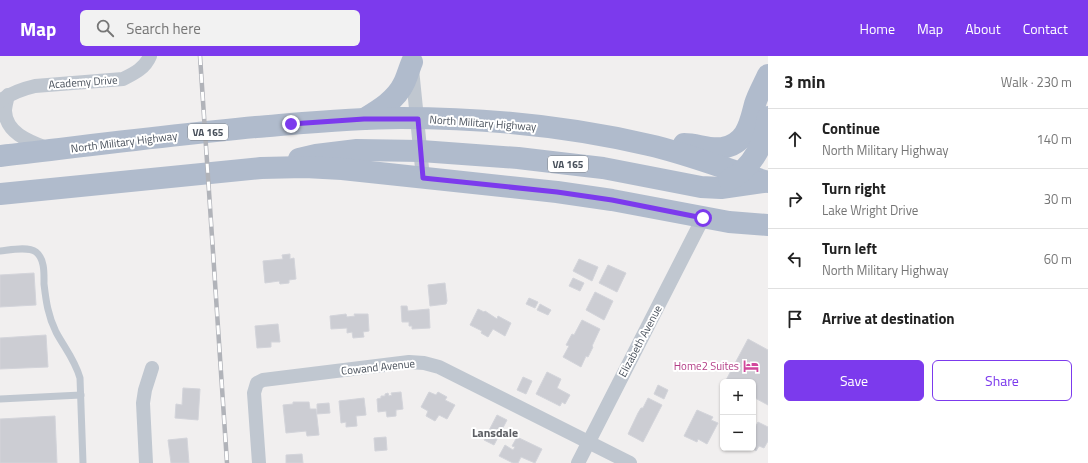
<!DOCTYPE html>
<meta charset="utf-8">
<style>
:root{--surface:#fff;--page:#f2f2f2;--text:#222;--muted:#767676;--line:#e0e0e0;--accent:#7c3aed}
body{margin:0;font-family:"Titillium Web",sans-serif;background:var(--page);color:var(--text)}
.controls{position:absolute;right:12px;bottom:12px;display:grid;overflow:hidden;border-radius:6px;box-shadow:0 1px 3px #0004}
.controls button{width:36px;height:36px;display:grid;place-items:center;padding:0;border:0;border-bottom:1px solid var(--line);background:var(--surface);color:var(--text);font:20px sans-serif}
.stop{position:absolute;width:12px;height:12px;margin:-9px;border:3px solid #7c3aed;border-radius:50%;background:#fff}
.stop.end{background:#7c3aed;border-color:#fff;box-shadow:0 1px 4px #0008}
.list{margin:0;padding:0;list-style:none}
h2{display:flex;justify-content:space-between;align-items:center;height:52px;margin:0;padding:0 16px;font-size:17px}
h2 small{font-size:13px;font-weight:400;color:var(--muted)}
.list li{display:grid;grid-template-columns:26px 1fr auto;gap:12px;align-items:center;box-sizing:border-box;height:60px;padding:0 16px;border-top:1px solid var(--line)}
.list b{display:block;font-size:15px;white-space:nowrap}
.list p{margin:0;font-size:13px;white-space:nowrap;color:var(--muted)}
.list em{font-size:13px;font-style:normal;color:var(--muted)}
.actions{display:flex;gap:8px;padding:12px 16px}
.actions a{flex:1;padding:9px 0;border:1px solid var(--accent);border-radius:6px;text-align:center;font-size:14px;color:var(--accent)}
.actions .main{background:var(--accent);color:#fff}
.icon{flex:none;width:22px;height:22px;fill:none;stroke:currentColor;stroke-width:2;stroke-linecap:round;stroke-linejoin:round}
.map{position:relative;flex:none;width:768px;height:407px;overflow:hidden}
header{display:flex;align-items:center;gap:24px;box-sizing:border-box;height:56px;padding:0 20px;background:var(--accent);color:#fff}
header strong{font-size:19px}
nav{display:flex;gap:22px;margin-inline-start:auto;font-size:14px}
.search{width:280px;height:36px;background:var(--page);display:flex;align-items:center;gap:10px;box-sizing:border-box;padding:0 14px;border-radius:6px;color:var(--muted);font-size:15px}
main{display:flex}
aside{flex:1;background:var(--surface)}
.map>svg:first-child{display:block}
.building{fill:#cccdd3;stroke:#d3d4da}
.lines{fill:none;stroke-linecap:round;stroke-linejoin:round}
.service{stroke:#c0c7d0;stroke-width:7}
.minor{stroke:#c0c7d0;stroke-width:14}
.primary{stroke:#b0bbcc;stroke-width:22}
.rail-casing{stroke:#b1b3b9;stroke-width:4.5}
.rail{stroke:#fff;stroke-width:3;stroke-dasharray:9;stroke-linecap:butt}
.route{stroke:#7c3aed;stroke-width:5}
.labels{text-anchor:middle;stroke-width:4;stroke-linejoin:round;paint-order:stroke}
.shield{fill:#fff;stroke:#7f848c;stroke-width:1}
.shield-label{font-size:10px;font-weight:bold;fill:#48505b}
.street-label{font-size:11px;fill:#48505b;stroke:#fff}
.hotel-label{font-size:11px;fill:#b23c85;stroke:#fff;text-anchor:end}
.neighbourhood-label{font-size:12px;font-weight:bold;fill:#5c5e63;stroke:#fff}
</style>
<header>
<strong>Map</strong>
<div class="search"><svg class="icon" aria-label="search" viewBox="0 0 24 24"><circle cx="10" cy="10" r="6"/><path d="M15 15l6 6"/></svg>Search here</div>
<nav><a>Home</a><a>Map</a><a>About</a><a>Contact</a></nav>
</header>
<main>
<div class="map">
<svg width="768" height="407" viewBox="0 0 768 407">
<rect width="100%" height="100%" fill="#f1efef"/>
<!-- building -->
<g class="building">
<polygon points="290,198 290,203 294,202 296,223 289,224 289,227 280,228 279,225 265,227 263,205 283,203 282,199"/>
<polygon points="579,203 598,211 592,225 573,215"/>
<polygon points="608,209 626,217 617,236 599,227"/>
<polygon points="34,217 36,249 0,251 0,219"/>
<polygon points="573,222 584,227 580,235 569,230"/>
<polygon points="445,227 447,245 446,248 430,250 428,229"/>
<polygon points="595,236 613,245 604,264 586,254"/>
<polygon points="529,242 538,246 535,252 526,248"/>
<polygon points="540,248 551,254 548,259 537,254"/>
<polygon points="401,250 407,250 408,255 429,253 430,272 412,273 412,270 409,270 409,266 402,266"/>
<polygon points="478,253 484,256 485,255 497,263 498,260 511,267 505,280 493,273 488,281 481,277 482,275 470,269"/>
<polygon points="346,258 347,261 355,260 354,258 368,258 369,275 363,276 364,281 353,282 352,276 347,277 347,272 331,273 330,260"/>
<polygon points="582,264 600,273 592,290 593,291 588,301 586,300 581,311 563,301 569,290 566,289 572,278 574,279"/>
<polygon points="278,268 280,286 271,286 271,291 257,292 255,270"/>
<polygon points="46,279 48,311 0,313 0,282"/>
<polygon points="748,283 768,294 768,349 753,341 753,326 725,326"/>
<polygon points="547,316 561,323 557,332 570,339 565,348 562,346 560,350 536,338"/>
<polygon points="523,321 532,325 526,338 517,334"/>
<polygon points="658,329 668,334 664,343 654,338"/>
<polygon points="183,332 200,333 198,364 175,362 176,348 182,349"/>
<polygon points="401,336 403,353 396,354 396,360 387,361 386,355 378,356 377,343 381,342 381,340 385,340 385,338 388,337 389,340 392,339 391,337"/>
<polygon points="429,336 436,339 438,336 447,341 445,344 455,349 447,363 439,359 435,365 426,360 428,355 421,351"/>
<polygon points="364,342 366,359 356,360 357,370 346,371 346,366 341,367 339,345"/>
<polygon points="648,342 662,349 643,386 628,378 638,357 641,352 643,352"/>
<polygon points="293,346 309,346 310,353 316,353 319,379 307,380 306,375 286,377 283,349 293,348"/>
<polygon points="329,347 330,357 317,358 317,348"/>
<polygon points="697,354 713,361 711,364 718,367 707,388 698,383 697,386 684,380"/>
<polygon points="497,359 507,364 494,389 484,384"/>
<polygon points="55,360 57,407 0,407 0,363"/>
<polygon points="758,366 768,371 768,385 764,392 759,390 756,395 752,392 753,392 753,375"/>
<polygon points="386,381 387,394 375,395 374,382"/>
<polygon points="517,381 542,393 535,407 521,401 518,407 513,407 499,400 505,389 513,394 515,391 512,390"/>
<polygon points="187,382 189,407 171,407 168,384"/>
<polygon points="302,398 303,407 286,407 286,399"/>
</g>
<g class="lines">
<!-- service -->
<g class="service">
<path d="M 0,195 C 10,194 28,190 36,196 C 45,203 44,218 44,228 C 46,245 48,260 56,276 C 64,291 75,304 80,322 L 83,407"/>
<polyline points="0,343 81,339"/>
</g>
<!-- minor -->
<g class="minor">
<polyline points="412,13 423,122"/>
<path d="M 8,39 C 7,44 5,50 5,55 C 6,78 31,86 49,93"/>
<path d="M 0,45 C 11,37 22,33 35,30 L 123,23 C 135,17 145,12 150,0"/>
<polyline points="146,407 143,347 145,334 152,312"/>
<polyline points="259,407 254,337 257,327 263,324 409,306 424,307 439,311 630,407"/>
<polyline points="578,407 703,162"/>
</g>
<!-- primary -->
<g class="primary">
<path d="M 364,63 C 379,54 396,44 404,27 C 407,21 409,13 412,6"/>
<path d="M 684,88 C 697,88 709,94 722,92 C 747,88 750,67 755,48 C 758,38 764,28 768,19"/>
<path d="M 0,100 C 85,90 171,79 256,71 C 304,67 352,62 401,62 C 483,62 568,70 649,89 C 689,98 728,114 768,126"/>
<polyline points="299,103 316,99 357,94 421,95 518,102 560,107 603,112 701,131 721,132 763,126"/>
<path d="M 729,124 C 753,112 765,86 768,61"/>
<polyline points="0,138 261,112 305,111 342,113 557,136 612,144 729,166 768,169"/>
</g>
<defs>
<polyline id="rail" points="200,0 227,407"/>
</defs>
<!-- rail casing -->
<use href="#rail" class="rail-casing"/>
<!-- rail -->
<use href="#rail" class="rail"/>
</g>
<g class="lines">
<!-- route -->
<polyline class="route" points="291,68 364,63 418,63 423,122 557,136 612,144 703,162"/>
</g>
<!-- icons -->
<defs>
<symbol id="hotel-bare" viewBox="-9 -9 18 18"><path d="M-6-4.5h1.5V1H6V5H4.5V3h-9V5H-6ZM-4 0a1.8 1.8 0 1 1 3.6 0ZM.5 0V-2.5h3Q6-2.5 6 0Z" fill="#d1479c" stroke="#fff" stroke-width="2.5" paint-order="stroke"/></symbol>
</defs>
<g fill-rule="evenodd">
<use href="#hotel-bare" x="740" y="299" width="22" height="22"/>
</g>
<g class="labels">
<!-- shield labels -->
<g class="shield">
<rect x="188" y="68" width="40" height="16" rx="3"/>
<rect x="548" y="100" width="40" height="16" rx="3"/>
</g>
<g class="shield-label">
<text x="208" y="80">VA 165</text>
<text x="568" y="112">VA 165</text>
</g>
<!-- street labels -->
<g class="street-label">
<text transform="translate(83 26) rotate(-4)" y="4">Academy Drive</text>
<text transform="translate(483 67) rotate(4)" y="4">North Military Highway</text>
<text transform="translate(124 86) rotate(-7)" y="4">North Military Highway</text>
<text transform="translate(640 285) rotate(-62)" y="4">Elizabeth Avenue</text>
<text transform="translate(378 311) rotate(-6)" y="4">Cowand Avenue</text>
</g>
<!-- hotel labels -->
<g class="hotel-label">
<text x="739" y="314">Home2 Suites</text>
</g>
<!-- neighbourhood labels -->
<g class="neighbourhood-label">
<text x="495" y="381">Lansdale</text>
</g>
</g>
</svg>
<div class="controls">
<button>+</button>
<button>−</button>
</div>
<div class="stop" style="left:703px;top:162px"></div>
<div class="stop end" style="left:291px;top:68px"></div>
</div>
<aside>
<h2>3 min<small>Walk · 230 m</small></h2>
<ul class="list">
<li><svg class="icon" aria-label="ahead" viewBox="0 0 24 24"><path d="M12 20V5M6 11l6-6 6 6"/></svg><div><b>Continue</b><p>North Military Highway</p></div><em>140 m</em></li>
<li><svg class="icon" aria-label="right" viewBox="0 0 24 24"><path d="M7 20v-9h11M14 6l5 5-5 5"/></svg><div><b>Turn right</b><p>Lake Wright Drive</p></div><em>30 m</em></li>
<li><svg class="icon" aria-label="left" viewBox="0 0 24 24"><path d="M17 20v-9H6M10 6l-5 5 5 5"/></svg><div><b>Turn left</b><p>North Military Highway</p></div><em>60 m</em></li>
<li><svg class="icon" aria-label="arrive" viewBox="0 0 24 24"><path d="M6 21V4h12l-3 4 3 4H6"/></svg><div><b>Arrive at destination</b></div></li>
</ul>
<div class="actions"><a class="main">Save</a><a>Share</a></div>
</aside>
</main>
